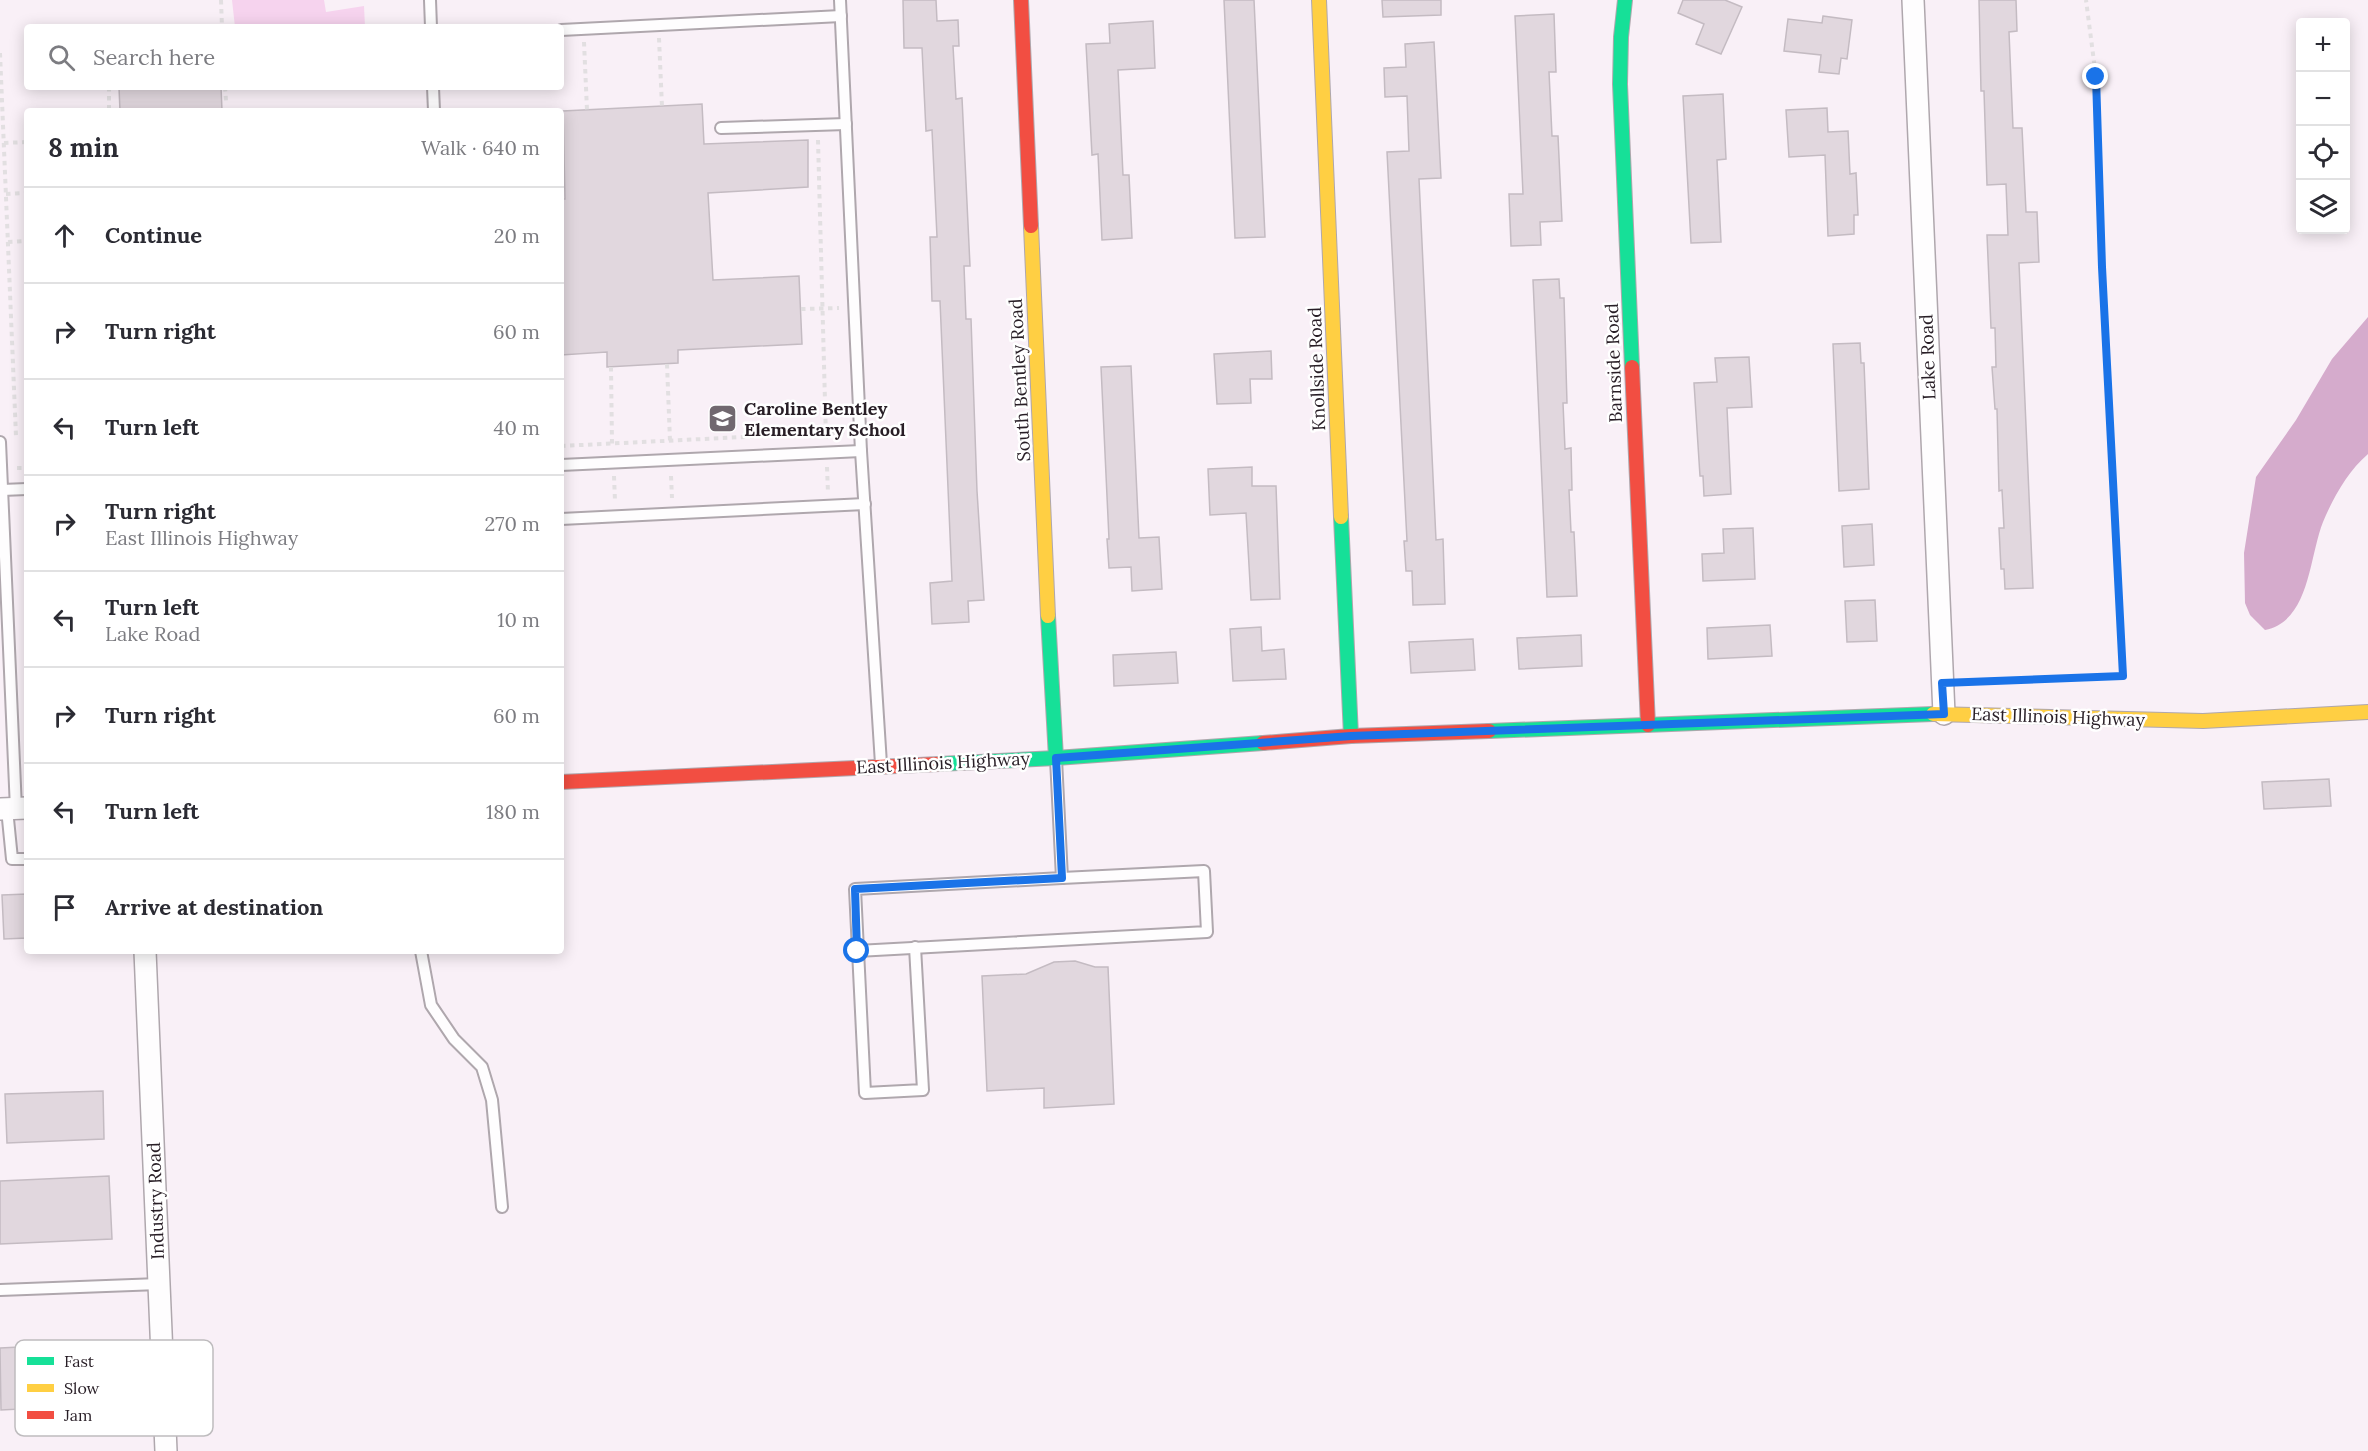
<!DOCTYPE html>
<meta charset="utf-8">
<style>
:root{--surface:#fff;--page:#f7f7f7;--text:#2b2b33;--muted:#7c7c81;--line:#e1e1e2}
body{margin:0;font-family:Lora,serif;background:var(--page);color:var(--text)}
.controls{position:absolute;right:18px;top:18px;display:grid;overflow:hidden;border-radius:6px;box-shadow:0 3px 15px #0003}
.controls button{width:54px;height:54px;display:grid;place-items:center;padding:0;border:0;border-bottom:2px solid var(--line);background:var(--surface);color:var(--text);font:30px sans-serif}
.stop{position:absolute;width:18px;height:18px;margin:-14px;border:4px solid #1a73e8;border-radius:50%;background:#fff}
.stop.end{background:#1a73e8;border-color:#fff;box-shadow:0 2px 6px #0008}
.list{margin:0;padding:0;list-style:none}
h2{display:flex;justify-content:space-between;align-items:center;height:78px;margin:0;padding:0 24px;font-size:26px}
h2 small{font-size:20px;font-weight:400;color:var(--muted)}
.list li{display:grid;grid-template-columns:39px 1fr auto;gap:18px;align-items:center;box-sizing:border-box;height:96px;padding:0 24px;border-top:2px solid var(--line)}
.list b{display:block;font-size:22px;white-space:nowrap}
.list p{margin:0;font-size:20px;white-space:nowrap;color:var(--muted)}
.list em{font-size:20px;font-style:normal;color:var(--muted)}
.icon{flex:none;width:33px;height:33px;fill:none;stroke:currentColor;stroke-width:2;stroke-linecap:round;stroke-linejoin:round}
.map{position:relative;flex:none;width:2368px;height:1451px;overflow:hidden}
.search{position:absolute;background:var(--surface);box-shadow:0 3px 15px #0003;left:24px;top:24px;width:540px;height:66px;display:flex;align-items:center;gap:15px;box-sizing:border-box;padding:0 21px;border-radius:6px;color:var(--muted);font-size:22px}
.panel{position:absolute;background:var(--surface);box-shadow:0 3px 15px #0003;left:24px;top:108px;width:540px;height:846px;border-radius:6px}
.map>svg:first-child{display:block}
.green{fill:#f6d3ee}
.water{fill:#d5abcc}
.building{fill:#e1d7de;stroke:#c4bbc2;stroke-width:1.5}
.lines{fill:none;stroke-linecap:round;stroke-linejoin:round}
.lane-casing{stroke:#afa7ad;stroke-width:14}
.street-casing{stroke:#afa7ad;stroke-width:24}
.fast-casing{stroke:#afa7ad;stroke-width:16}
.slow-casing{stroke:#afa7ad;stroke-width:16}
.jam-casing{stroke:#afa7ad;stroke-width:16}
.path{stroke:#e2dfe1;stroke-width:4;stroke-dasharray:4.5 4.5;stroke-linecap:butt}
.lane{stroke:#fefdfe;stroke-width:10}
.street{stroke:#fefdfe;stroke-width:21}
.fast{stroke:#16e098;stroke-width:14}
.slow{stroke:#ffcf43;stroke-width:14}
.jam{stroke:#f24e42;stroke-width:14}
.route{stroke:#1a73e8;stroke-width:8}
.labels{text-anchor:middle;stroke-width:5;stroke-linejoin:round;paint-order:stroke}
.street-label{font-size:18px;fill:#281e26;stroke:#fff}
.poi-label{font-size:18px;font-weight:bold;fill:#281e26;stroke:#fff;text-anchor:start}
.key{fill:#fff;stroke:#bebcbe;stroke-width:1.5}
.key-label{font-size:16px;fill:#281e26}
</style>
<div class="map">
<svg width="2368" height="1451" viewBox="0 0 2368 1451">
<rect width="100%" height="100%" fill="#f9f0f7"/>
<!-- green -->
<polygon class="green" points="232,0 324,0 326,12 364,6 365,27 235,27"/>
<!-- water -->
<path class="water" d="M 2368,317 L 2368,454 C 2348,471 2333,498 2323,522 C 2309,557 2310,621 2265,630 L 2250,615 L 2245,603 L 2244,553 L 2256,477 L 2296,420 L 2332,359 Z"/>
<!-- building -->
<g class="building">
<polygon points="903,0 936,0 937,21 958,20 959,46 953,46 956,99 962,98 970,266 964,266 966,319 971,319 977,491 984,600 968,601 969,622 932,624 930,583 952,581 940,301 932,301 930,237 937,237 932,130 926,131 922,48 904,48"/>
<polygon points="1224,0 1254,0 1265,237 1235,238"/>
<polygon points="1382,0 1441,0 1441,15 1383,17"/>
<polygon points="1683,0 1725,0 1742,7 1721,54 1696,44 1704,24 1678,13"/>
<polygon points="1979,0 2016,0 2017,31 2009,32 2013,128 2022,128 2026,212 2037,212 2039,262 2019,263 2033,588 2005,589 2004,569 2001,569 1999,528 2004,528 2002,490 1999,491 1997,409 1995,409 1992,367 1996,367 1995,328 1991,328 1987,235 2008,235 2006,184 1987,185 1984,91 1981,91"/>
<polygon points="1554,14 1556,72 1549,72 1552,136 1558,136 1562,221 1540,222 1541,245 1511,246 1509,194 1523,194 1515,16"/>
<polygon points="1823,16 1852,20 1847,59 1841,58 1839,74 1819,72 1821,55 1784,51 1788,19 1822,23"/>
<polygon points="1153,21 1155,68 1118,70 1123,175 1129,175 1132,238 1102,240 1098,154 1092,155 1086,44 1110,43 1109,24"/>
<polygon points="1434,42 1441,178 1419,179 1436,540 1443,539 1445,604 1413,605 1412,571 1406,571 1404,541 1407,541 1387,152 1409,151 1407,96 1385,97 1384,68 1406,67 1405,44"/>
<polygon points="119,87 221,87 222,111 120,111"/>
<polygon points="1723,94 1726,159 1717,160 1721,242 1691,243 1683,96"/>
<polygon points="702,104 704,144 808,140 808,187 708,193 713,280 799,276 802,344 678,350 678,363 607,367 607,352 561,355 561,287 563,287 561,199 565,199 563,111"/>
<polygon points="1827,108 1828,132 1848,131 1850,174 1856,173 1858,215 1854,215 1854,234 1828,236 1825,155 1789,157 1786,110"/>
<polygon points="1559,279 1560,298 1564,298 1567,403 1563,403 1565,449 1571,448 1572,490 1569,490 1571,532 1574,532 1577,596 1547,597 1533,280"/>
<polygon points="1860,343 1861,363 1864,363 1869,489 1839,491 1833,344"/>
<polygon points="1271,351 1272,379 1250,379 1251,403 1217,404 1214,354"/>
<polygon points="1749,357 1752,407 1727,408 1731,494 1704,496 1703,476 1700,476 1694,383 1717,382 1715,358"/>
<polygon points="1131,366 1139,538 1159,537 1162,589 1132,591 1131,567 1109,568 1107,539 1109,539 1101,367"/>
<polygon points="1252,467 1252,486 1276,486 1280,599 1251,600 1246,513 1210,515 1208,469"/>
<polygon points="1872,524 1874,565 1844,567 1842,526"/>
<polygon points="1753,528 1755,579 1703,581 1702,554 1724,553 1723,529"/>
<polygon points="1875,600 1877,641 1847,642 1845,601"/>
<polygon points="1770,625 1772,656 1708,659 1707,628"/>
<polygon points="1261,627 1262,651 1284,649 1286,679 1233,681 1230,629"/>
<polygon points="1581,635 1582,666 1519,669 1517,638"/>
<polygon points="1473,639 1475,670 1411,673 1409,642"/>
<polygon points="1176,652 1178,683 1114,686 1113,655"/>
<polygon points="2329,779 2331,806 2264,809 2262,782"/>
<polygon points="27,894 27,938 4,939 2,895"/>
<polygon points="1075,961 1095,967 1108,967 1114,1104 1044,1108 1044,1088 987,1091 982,976 1026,974 1054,962"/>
<polygon points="103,1091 104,1139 7,1143 5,1094"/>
<polygon points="109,1176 112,1239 0,1244 0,1181"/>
<polygon points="117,1342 120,1404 1,1410 0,1348"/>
</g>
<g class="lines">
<defs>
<g id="lane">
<polyline points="430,0 431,27"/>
<polyline points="840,0 861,451 881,764"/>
<polyline points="561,30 841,16"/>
<polyline points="433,87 434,111"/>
<polyline points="721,128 846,124"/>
<polyline points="0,442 16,809"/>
<polyline points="561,465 861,451"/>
<polyline points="2,490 27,489"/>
<polyline points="561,519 865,504"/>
<polyline points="7,809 12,859 27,859"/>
<polyline points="915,947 923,1090 865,1093 855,889 1062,878 1056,759"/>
<polyline points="421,951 431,1005 454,1039 482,1067 492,1100 502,1207"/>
<polyline points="857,951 1207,932 1204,871 1062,878"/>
<polyline points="0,1290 159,1284"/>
</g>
<g id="street">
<polyline points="1913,0 1944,714"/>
<polyline points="0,809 27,808"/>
<polyline points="145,951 166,1451"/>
</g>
<g id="fast">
<polyline points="1625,0 1621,37 1620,84 1632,367"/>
<polyline points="1341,517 1351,736"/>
<polyline points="1048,616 1056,758"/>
<polyline points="1489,731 1933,714"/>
<polyline points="939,764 1056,758 1263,743"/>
</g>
<g id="slow">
<polyline points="1319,0 1341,517"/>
<polyline points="1031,226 1048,616"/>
<polyline points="1933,714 2203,721 2368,712"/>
</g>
<g id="jam">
<polyline points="1021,0 1031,226"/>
<polyline points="1632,367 1648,725"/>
<polyline points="1263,743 1351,736 1489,731"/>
<polyline points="561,782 939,764"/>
</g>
</defs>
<!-- lane casing -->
<use href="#lane" class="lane-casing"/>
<!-- street casing -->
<use href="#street" class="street-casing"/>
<!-- fast casing -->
<use href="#fast" class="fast-casing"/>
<!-- slow casing -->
<use href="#slow" class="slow-casing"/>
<!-- jam casing -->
<use href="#jam" class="jam-casing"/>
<!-- path -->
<g class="path">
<polyline points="221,0 222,27"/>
<polyline points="659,38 662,107"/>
<polyline points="584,42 587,110"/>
<polyline points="0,53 16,437"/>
<polyline points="109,87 109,111"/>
<polyline points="225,87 226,101"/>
<polyline points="818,140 826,439"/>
<polyline points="4,143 27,142"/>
<polyline points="6,194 27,193"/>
<polyline points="8,242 27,241"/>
<polyline points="801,309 839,308"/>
<polyline points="667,364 670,441"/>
<polyline points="611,367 612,444"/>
<polyline points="561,446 845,432"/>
<polyline points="827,467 828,493"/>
<polyline points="17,468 27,468"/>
<polyline points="614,476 615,501"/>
<polyline points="671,476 672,498"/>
<polyline points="1961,682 2123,676 2102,267 2096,77 2086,0"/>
</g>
<!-- lane -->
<use href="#lane" class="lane"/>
<!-- street -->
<use href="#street" class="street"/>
<!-- fast -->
<use href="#fast" class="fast"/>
<!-- slow -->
<use href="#slow" class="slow"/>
<!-- jam -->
<use href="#jam" class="jam"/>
</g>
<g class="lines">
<!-- route -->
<polyline class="route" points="857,951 855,889 1062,878 1056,758 1351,736 1944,714 1942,683 2123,676 2102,267 2096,77"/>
</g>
<!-- icons -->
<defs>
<symbol id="school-square" viewBox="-11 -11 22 22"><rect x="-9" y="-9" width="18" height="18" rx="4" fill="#71686f" stroke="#fff"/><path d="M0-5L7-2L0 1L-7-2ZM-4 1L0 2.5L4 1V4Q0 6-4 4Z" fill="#fff"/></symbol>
</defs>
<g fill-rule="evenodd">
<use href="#school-square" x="706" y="402" width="33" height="33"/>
</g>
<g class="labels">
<!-- street labels -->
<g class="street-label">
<text transform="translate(1928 357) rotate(-92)" y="6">Lake Road</text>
<text transform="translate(1614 363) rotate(-92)" y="6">Barnside Road</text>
<text transform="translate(1317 369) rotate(-92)" y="6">Knollside Road</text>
<text transform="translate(1020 380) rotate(-93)" y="6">South Bentley Road</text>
<text transform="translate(2058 717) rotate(2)" y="6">East Illinois Highway</text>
<text transform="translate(943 763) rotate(-3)" y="6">East Illinois Highway</text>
<text transform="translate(156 1201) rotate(-92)" y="6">Industry Road</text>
</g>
<!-- poi labels -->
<g class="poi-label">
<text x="744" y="415">Caroline Bentley<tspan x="744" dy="21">Elementary School</tspan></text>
</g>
</g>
<!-- legend -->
<rect x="15" y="1340" width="198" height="96" rx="9" class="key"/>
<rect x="27" y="1357" width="27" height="8" fill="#16e098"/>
<rect x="27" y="1384" width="27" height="8" fill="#ffcf43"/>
<rect x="27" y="1411" width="27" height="8" fill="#f24e42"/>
<g class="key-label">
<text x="64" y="1367">Fast</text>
<text x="64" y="1394">Slow</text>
<text x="64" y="1421">Jam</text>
</g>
</svg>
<div class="controls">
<button>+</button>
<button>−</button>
<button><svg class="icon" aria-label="locate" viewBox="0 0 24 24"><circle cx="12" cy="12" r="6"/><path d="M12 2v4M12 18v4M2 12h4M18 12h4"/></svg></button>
<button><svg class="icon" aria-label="layers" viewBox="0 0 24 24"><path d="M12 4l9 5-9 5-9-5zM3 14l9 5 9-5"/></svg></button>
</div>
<div class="stop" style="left:857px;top:951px"></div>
<div class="stop end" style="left:2096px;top:77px"></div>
<div class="search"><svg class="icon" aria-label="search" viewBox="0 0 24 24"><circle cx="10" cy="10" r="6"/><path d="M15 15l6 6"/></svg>Search here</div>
<section class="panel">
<h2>8 min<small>Walk · 640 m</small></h2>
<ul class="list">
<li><svg class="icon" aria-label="ahead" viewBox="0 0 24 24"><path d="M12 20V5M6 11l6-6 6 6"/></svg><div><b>Continue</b></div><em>20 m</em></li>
<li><svg class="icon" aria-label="right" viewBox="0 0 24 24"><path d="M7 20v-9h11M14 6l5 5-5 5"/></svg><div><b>Turn right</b></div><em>60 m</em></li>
<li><svg class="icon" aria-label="left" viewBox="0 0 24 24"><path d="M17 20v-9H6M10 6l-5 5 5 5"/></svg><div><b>Turn left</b></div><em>40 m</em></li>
<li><svg class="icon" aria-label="right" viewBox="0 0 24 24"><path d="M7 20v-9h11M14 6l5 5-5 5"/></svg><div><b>Turn right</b><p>East Illinois Highway</p></div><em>270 m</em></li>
<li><svg class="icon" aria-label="left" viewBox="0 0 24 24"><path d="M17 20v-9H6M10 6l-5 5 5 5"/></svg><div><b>Turn left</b><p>Lake Road</p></div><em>10 m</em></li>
<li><svg class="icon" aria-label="right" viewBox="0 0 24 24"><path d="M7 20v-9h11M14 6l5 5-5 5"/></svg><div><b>Turn right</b></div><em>60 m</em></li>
<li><svg class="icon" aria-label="left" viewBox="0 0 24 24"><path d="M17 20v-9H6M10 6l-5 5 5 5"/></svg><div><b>Turn left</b></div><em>180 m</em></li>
<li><svg class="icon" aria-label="arrive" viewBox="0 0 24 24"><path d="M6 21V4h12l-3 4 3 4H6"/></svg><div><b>Arrive at destination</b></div></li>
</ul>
</section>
</div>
